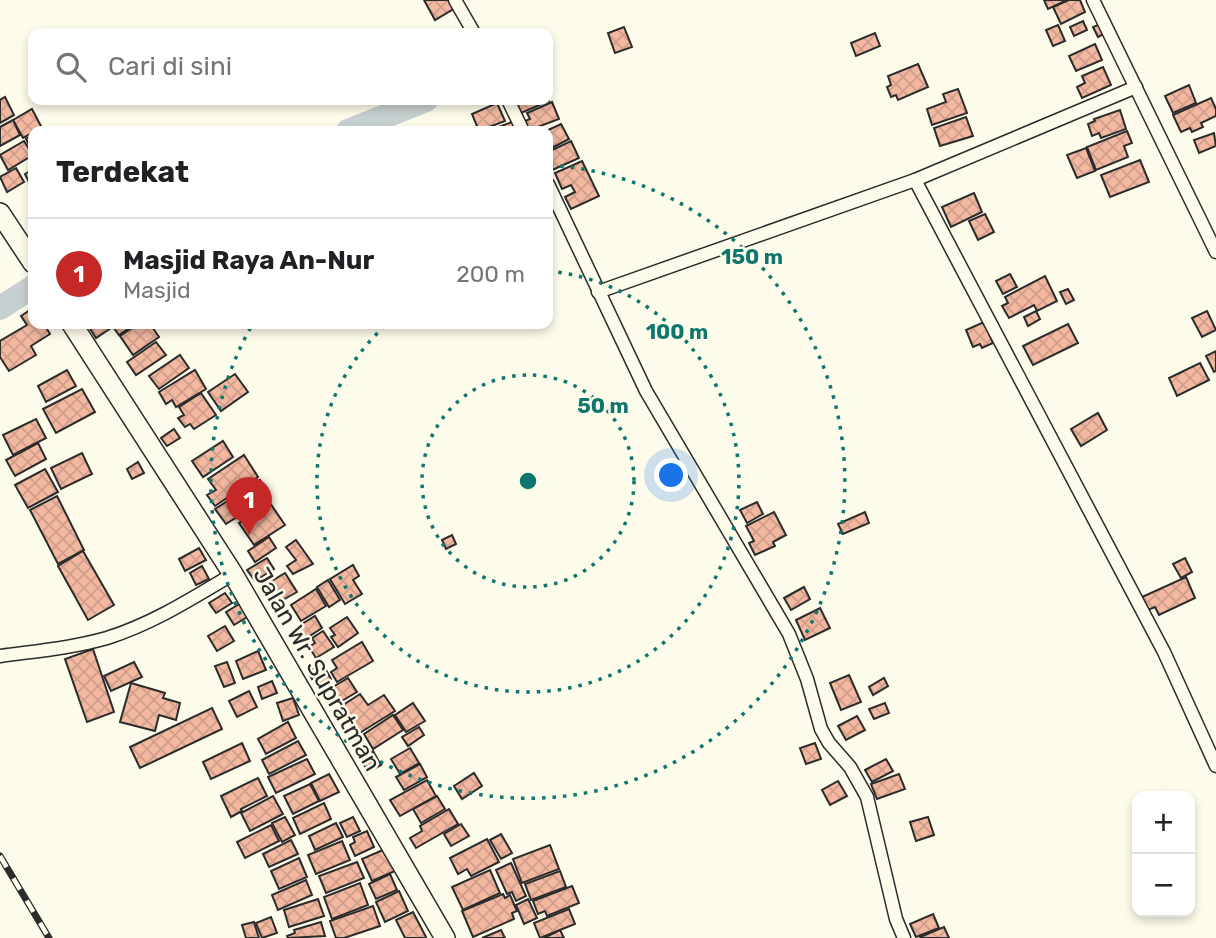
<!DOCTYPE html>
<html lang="id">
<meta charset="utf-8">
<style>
:root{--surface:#fff;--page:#f6f6f6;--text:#202124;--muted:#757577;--line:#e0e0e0;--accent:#c62828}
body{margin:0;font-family:Rubik,sans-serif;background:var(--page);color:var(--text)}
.controls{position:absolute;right:21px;bottom:21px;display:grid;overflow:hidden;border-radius:14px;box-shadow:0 4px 10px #0003}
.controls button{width:63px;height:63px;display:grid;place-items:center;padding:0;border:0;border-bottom:2px solid var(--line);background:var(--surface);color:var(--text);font:35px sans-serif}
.you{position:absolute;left:672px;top:476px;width:24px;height:24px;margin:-18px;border:5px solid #fff;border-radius:50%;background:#1a73e8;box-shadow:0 0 0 10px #1a73e833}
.badge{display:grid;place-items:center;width:46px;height:46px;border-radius:50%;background:var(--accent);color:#fff;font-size:23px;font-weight:700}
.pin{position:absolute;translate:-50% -58px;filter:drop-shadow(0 2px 4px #0008)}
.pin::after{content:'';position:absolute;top:37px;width:24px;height:21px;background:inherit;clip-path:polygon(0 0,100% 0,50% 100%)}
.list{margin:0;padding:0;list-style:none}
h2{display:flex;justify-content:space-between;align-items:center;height:91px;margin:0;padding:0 28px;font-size:30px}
h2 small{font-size:23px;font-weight:400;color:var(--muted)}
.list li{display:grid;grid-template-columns:46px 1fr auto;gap:21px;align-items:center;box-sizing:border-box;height:112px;padding:0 28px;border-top:2px solid var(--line)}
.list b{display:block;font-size:26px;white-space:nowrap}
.list p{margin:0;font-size:23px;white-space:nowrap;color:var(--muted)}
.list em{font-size:23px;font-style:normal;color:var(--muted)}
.icon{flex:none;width:38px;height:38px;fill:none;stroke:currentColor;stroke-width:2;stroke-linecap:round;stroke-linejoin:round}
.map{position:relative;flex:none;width:1216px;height:938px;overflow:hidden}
.search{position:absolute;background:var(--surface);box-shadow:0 4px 10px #0003;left:28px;top:28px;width:525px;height:77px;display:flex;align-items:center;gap:18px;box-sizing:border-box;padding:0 24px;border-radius:14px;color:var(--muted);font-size:26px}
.panel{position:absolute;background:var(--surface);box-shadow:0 4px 10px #0003;left:28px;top:126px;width:525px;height:203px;border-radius:14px}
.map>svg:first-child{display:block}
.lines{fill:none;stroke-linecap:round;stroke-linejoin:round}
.river{stroke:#c7d0d0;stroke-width:24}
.building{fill:url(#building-cross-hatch);stroke:#2b2b2b;stroke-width:2}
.street-casing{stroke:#2b2b2b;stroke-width:15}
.primary-casing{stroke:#2b2b2b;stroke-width:22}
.street{stroke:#fdfbea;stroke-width:12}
.primary{stroke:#fdfbea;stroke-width:19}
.rail-casing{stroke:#2b2b2b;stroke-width:7}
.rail{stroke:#fdfbea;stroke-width:4.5;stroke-dasharray:13;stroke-linecap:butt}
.ring{fill:none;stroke:#0f766e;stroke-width:3.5;stroke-dasharray:3.5 7}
.labels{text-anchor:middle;stroke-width:5;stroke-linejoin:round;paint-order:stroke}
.street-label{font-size:24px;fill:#2b2b2b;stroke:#fdfbea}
.centre{fill:#0f766e;stroke:#fdfbea;stroke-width:3.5}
.ring-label{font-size:21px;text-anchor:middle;font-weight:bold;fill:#0f766e;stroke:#fdfbea;stroke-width:5;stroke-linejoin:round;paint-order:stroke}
</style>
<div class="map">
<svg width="1216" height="938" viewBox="0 0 1216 938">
<defs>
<pattern id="building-cross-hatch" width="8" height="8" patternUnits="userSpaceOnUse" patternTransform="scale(1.75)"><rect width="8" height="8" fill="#f2b8a0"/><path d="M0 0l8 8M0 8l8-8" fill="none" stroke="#d09e8a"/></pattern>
</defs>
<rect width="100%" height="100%" fill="#fdfbea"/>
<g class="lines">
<!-- river -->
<g class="river">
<polyline points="348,131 426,100"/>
<polyline points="0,308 33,287"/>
</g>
</g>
<!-- building -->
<g class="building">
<polygon points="424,0 451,0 455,8 435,20"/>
<polygon points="1044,0 1067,0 1048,9"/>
<polygon points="1069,0 1080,0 1085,12 1061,24 1053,7"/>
<polygon points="1083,21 1087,30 1074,36 1070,27"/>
<polygon points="1103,23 1107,32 1098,37 1093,27"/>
<polygon points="1058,25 1065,41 1053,46 1046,30"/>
<polygon points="624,27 632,47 615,53 608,33"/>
<polygon points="875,33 880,46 856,56 851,43"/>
<polygon points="1095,44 1102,60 1076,71 1069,56"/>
<polygon points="918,64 928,87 898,100 896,95 891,97 887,87 891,85 888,76"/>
<polygon points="1103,67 1111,85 1082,98 1077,87 1085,83 1082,76"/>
<polygon points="1189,85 1196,103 1173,113 1165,96"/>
<polygon points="958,89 967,113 932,125 927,109 946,102 943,94"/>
<polygon points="5,97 14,115 0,123 0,100"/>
<polygon points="548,98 549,101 521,113 516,100 548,100"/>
<polygon points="1211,98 1216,109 1216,116 1201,123 1203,127 1192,132 1190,128 1181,132 1173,115"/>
<polygon points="552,102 559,119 527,131 523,122 530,119 527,113"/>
<polygon points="497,103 505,121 479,131 472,114"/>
<polygon points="32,109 42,128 23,138 13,120"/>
<polygon points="1120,110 1126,129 1101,138 1099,133 1092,136 1088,124 1095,121 1094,119"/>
<polygon points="966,117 973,136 940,146 934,128"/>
<polygon points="13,120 20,135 0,146 0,127"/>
<polygon points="512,122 516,131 488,131"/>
<polygon points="561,124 569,139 548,150 548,131 546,131"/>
<polygon points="1127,131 1132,143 1124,146 1128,157 1096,170 1087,147"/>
<polygon points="1214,133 1216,146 1199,153 1194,140"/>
<polygon points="33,135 33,153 26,139"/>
<polygon points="24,141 33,155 8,170 0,155"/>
<polygon points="571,141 579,158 550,171 548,152"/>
<polygon points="1086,148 1095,171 1077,178 1067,155"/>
<polygon points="1140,160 1149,182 1110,197 1101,175"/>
<polygon points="582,161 599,196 571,209 565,197 575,192 571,185 562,189 555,173"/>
<polygon points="16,168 24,182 7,192 0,177"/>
<polygon points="33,169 33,190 25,174"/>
<polygon points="974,193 982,212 951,227 942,207"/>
<polygon points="985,214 994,232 978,240 969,221"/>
<polygon points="1010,274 1017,287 1003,294 996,281"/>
<polygon points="1045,276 1057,301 1037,311 1034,305 1009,318 1002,306 1008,303 1005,297"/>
<polygon points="1068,289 1074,300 1066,304 1060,292"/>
<polygon points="33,308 33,324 44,324 50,334 31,346 36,355 9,371 0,357 0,341 27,325 21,316"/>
<polygon points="1036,311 1040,319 1028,326 1024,317"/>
<polygon points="1207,311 1216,330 1202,337 1192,318"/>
<polygon points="984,322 993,343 982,348 980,344 973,347 966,330"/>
<polygon points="87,324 108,324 111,328 96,338"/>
<polygon points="111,324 135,324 119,335"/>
<polygon points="138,324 150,324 159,337 133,355 120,336"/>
<polygon points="1068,324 1078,343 1033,365 1023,346"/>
<polygon points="156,342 166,355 136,375 127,362"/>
<polygon points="1216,351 1216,371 1214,372 1206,356"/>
<polygon points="180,355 189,368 159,389 149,376"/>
<polygon points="1200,363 1209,380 1177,396 1169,378"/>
<polygon points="67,370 76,386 46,402 38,386"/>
<polygon points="195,370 206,389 176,407 172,400 166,404 159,392"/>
<polygon points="235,374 248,392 221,411 208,392"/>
<polygon points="82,389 95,412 56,433 43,409"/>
<polygon points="201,393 216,415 194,429 190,424 185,427 178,418 184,415 179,407"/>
<polygon points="1098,413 1107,430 1081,446 1071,429"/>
<polygon points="36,419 46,438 13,455 3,435"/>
<polygon points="174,429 180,438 167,446 161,438"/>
<polygon points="223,441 233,457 203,477 192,461"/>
<polygon points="38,443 46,459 15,476 6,460"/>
<polygon points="82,453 92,474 61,489 51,468"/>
<polygon points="244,455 258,477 215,506 207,495 216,490 208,479"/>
<polygon points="138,462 144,473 132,479 127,469"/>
<polygon points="45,469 58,492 28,508 15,485"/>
<polygon points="260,480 270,496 226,524 215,509"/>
<polygon points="57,496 84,550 58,564 30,510"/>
<polygon points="757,502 763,514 747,523 740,510"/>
<polygon points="270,503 285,525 254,545 239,523"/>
<polygon points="774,512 786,535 773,542 775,546 755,555 749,543 754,541 746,526"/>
<polygon points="865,512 869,523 843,534 838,524"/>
<polygon points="452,535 456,544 446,549 442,540"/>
<polygon points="269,537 276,548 255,562 248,551"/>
<polygon points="296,540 313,564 293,574 287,566 296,560 286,547"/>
<polygon points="199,548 206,560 185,571 179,559"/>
<polygon points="83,551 114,605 88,620 58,566"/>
<polygon points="267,558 274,569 255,581 247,570"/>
<polygon points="1185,558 1192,572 1181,578 1173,564"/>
<polygon points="353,565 359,576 353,580 362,594 345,604 330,579"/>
<polygon points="202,566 209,579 196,585 190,573"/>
<polygon points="285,573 297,592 281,601 270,582"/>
<polygon points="1186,577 1195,598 1159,615 1155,607 1148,610 1142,597"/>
<polygon points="328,580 340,600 329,607 317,587"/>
<polygon points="804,587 810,599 791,610 784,598"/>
<polygon points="316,589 326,606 301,621 291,605"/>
<polygon points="225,593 232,603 216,613 209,603"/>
<polygon points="241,603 249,616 234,625 226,612"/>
<polygon points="820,608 830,628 805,640 796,620"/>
<polygon points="315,616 322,628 305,639 297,627"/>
<polygon points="347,617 358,633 338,647 331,637 335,635 330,628"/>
<polygon points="225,626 234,641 217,651 208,636"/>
<polygon points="323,631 334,647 316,658 309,647 315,643 312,638"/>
<polygon points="362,642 373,661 337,682 331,672 337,668 332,660"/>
<polygon points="93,649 114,712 87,722 65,659"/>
<polygon points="258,651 266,670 243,679 236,661"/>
<polygon points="134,662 142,677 111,691 104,676"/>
<polygon points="227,662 235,683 224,687 215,666"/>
<polygon points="322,663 331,679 321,685 315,677 312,679 308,672"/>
<polygon points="849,675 861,702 841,710 830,683"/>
<polygon points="348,678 357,692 340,702 331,688"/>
<polygon points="884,678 888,686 873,695 869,687"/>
<polygon points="272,681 277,693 262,699 258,687"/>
<polygon points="131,683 165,693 163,698 180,703 176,720 159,715 155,731 120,722"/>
<polygon points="249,691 257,707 237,717 229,701"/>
<polygon points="360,694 368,705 384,695 395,711 358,734 340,707"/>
<polygon points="293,698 299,715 283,721 277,703"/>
<polygon points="413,703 425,721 406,732 395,715"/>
<polygon points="885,703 889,713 874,719 869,709"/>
<polygon points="212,708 222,729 140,768 130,747"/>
<polygon points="393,715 403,730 373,749 364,734"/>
<polygon points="857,716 865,730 846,740 838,726"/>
<polygon points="288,722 296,738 266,754 258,739"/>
<polygon points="419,727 424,735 408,746 402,737"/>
<polygon points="298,741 306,755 269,774 262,760"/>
<polygon points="242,743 250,761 211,779 203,762"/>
<polygon points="815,743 821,759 806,764 800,748"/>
<polygon points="410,748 419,763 400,774 391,759"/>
<polygon points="373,751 381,765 368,772 360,758"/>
<polygon points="307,759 315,774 276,793 268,777"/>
<polygon points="886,759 893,771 872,782 865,770"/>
<polygon points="420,764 427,777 404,790 396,777"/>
<polygon points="474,773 482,786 462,799 454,786"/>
<polygon points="329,774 339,792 320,801 311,783"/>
<polygon points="899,774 905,789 877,799 871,784"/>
<polygon points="258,778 267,796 241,809 242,811 231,817 221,796"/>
<polygon points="427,780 436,796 400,816 390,800"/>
<polygon points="838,781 847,796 830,805 822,790"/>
<polygon points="310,784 319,801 293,814 284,796"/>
<polygon points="273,796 283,814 250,831 241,813"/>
<polygon points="437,796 445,809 421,823 413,809"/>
<polygon points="324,803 331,819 300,834 293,818"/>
<polygon points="449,809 458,824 416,848 410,838 422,831 420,826"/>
<polygon points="285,817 295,835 282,842 272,823"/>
<polygon points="353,817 360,831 347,837 340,823"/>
<polygon points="928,817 934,835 916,841 910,822"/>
<polygon points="336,823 343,837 315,850 309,836"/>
<polygon points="461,824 469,836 451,846 444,834"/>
<polygon points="271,825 279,841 245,858 237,842"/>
<polygon points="367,831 374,847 355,856 350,845 355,842 353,837"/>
<polygon points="501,834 512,853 501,859 490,840"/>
<polygon points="487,839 499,862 471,876 467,869 458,874 450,858"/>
<polygon points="291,840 298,854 269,867 263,854"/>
<polygon points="342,841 350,860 316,874 308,855"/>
<polygon points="550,845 559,869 522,883 513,859"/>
<polygon points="385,849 395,871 372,881 362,859"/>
<polygon points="299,858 307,877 279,889 271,871"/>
<polygon points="357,862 364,878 326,893 319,876"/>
<polygon points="511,863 526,896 516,901 512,892 507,894 496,870"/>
<polygon points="490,870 500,893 463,910 452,887"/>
<polygon points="560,871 566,887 531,900 525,884"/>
<polygon points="390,874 397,890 376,899 369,884"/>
<polygon points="306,880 312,895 278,910 272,895"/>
<polygon points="360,883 368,905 332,919 324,897"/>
<polygon points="572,886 579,903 547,916 545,911 538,914 533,901"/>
<polygon points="399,891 408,911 385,922 376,902"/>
<polygon points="503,894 505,898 510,895 517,911 512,913 514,919 473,937 462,911"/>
<polygon points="318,899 324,916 289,927 284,910"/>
<polygon points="528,899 537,918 524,924 516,905"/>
<polygon points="373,906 380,926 344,938 336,938 330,921"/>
<polygon points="569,909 575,924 540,938 534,923"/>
<polygon points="413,912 426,937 425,938 405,938 396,920"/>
<polygon points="933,914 939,928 916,937 910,924"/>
<polygon points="271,917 277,933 262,938 256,923"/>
<polygon points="254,922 259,938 246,938 242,925"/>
<polygon points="321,922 325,936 288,938 287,936 295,933 294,930"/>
<polygon points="944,927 949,938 921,938 920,937"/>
<polygon points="501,930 505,938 482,938"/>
<polygon points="560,930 564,938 544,938"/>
</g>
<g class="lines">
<defs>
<g id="street">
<polyline points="455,0 474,33"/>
<polyline points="1093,0 1216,252"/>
<polyline points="508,100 523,131"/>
<polyline points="915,180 1164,652 1216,766"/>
<polyline points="548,184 646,391 789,634 807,679 821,729 829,743 850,767 867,797 896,919 904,938"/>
<polyline points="598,292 915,180 1136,87"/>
<path d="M 0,656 C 36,651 72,648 107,638 C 152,624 193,598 233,574"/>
</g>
<g id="primary">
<polyline points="0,213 33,263"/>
<polyline points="72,324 233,574 445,938"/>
</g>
</defs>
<!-- street casing -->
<use href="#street" class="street-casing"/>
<!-- primary casing -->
<use href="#primary" class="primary-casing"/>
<!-- street -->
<use href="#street" class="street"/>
<!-- primary -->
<use href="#primary" class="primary"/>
<defs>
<polyline id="rail" points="0,856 49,938"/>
</defs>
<!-- rail casing -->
<use href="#rail" class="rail-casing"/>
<!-- rail -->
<use href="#rail" class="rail"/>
</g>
<!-- distance rings -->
<g class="ring">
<circle cx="528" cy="481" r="106"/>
<path d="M548 271A211 211 0 1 1 387 324"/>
<path d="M550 165A317 317 0 1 1 252 325"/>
</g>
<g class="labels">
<!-- street labels -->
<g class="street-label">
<text transform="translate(317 669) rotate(60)" y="8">Jalan Wr. Supratman</text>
</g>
</g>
<circle cx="528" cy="481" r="10" class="centre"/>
<g class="ring-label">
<text x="752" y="264">150 m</text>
<text x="677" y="339">100 m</text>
<text x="603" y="413">50 m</text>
</g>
</svg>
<div class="controls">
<button>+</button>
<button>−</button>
</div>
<div class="you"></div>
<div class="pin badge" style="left:249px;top:535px">1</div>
<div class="search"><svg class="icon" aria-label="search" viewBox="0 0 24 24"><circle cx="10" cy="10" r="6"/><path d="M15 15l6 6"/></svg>Cari di sini</div>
<section class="panel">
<h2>Terdekat<small></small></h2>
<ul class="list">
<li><span class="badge">1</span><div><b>Masjid Raya An-Nur</b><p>Masjid</p></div><em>200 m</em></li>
</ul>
</section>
</div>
